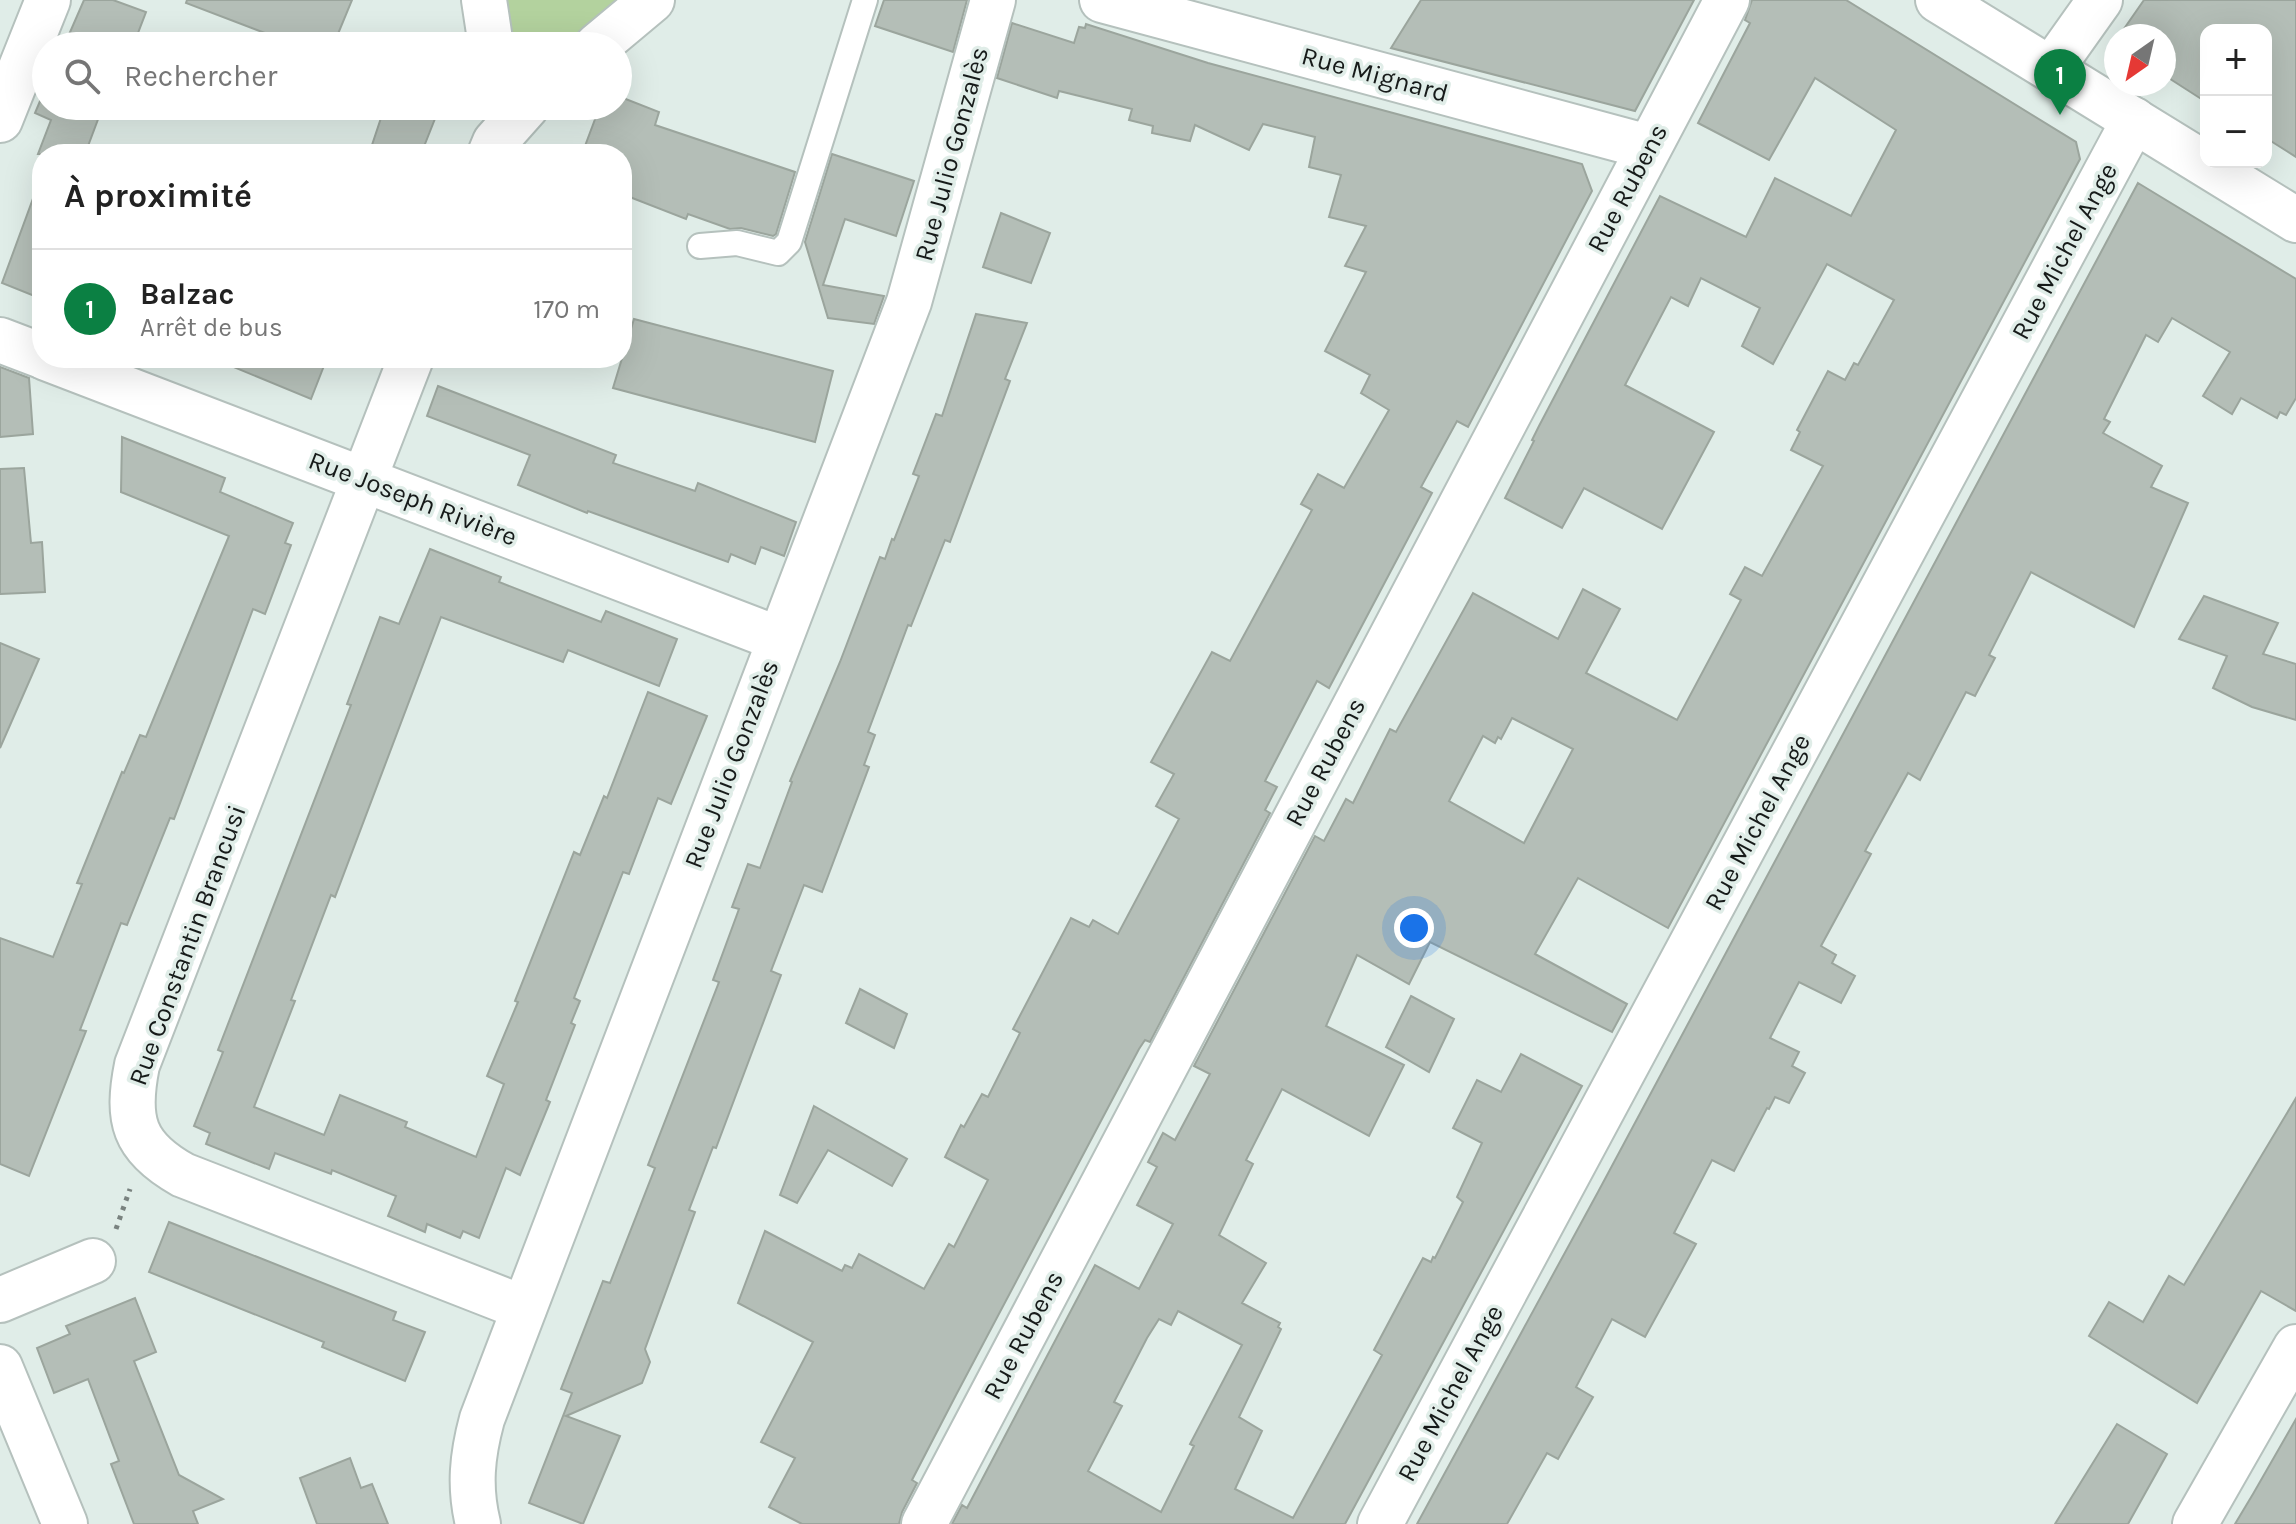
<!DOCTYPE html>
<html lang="fr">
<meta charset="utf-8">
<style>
:root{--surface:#fff;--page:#f6f6f6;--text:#222;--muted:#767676;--line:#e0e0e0;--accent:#0b8043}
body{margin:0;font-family:Karla,sans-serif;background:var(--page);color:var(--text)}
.controls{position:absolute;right:24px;top:24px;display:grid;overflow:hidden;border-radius:16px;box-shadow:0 8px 32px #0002}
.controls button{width:72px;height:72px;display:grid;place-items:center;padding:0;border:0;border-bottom:2px solid var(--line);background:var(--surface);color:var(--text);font:40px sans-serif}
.compass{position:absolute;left:2104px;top:24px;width:72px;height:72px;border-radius:50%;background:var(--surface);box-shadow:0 8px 32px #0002;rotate:214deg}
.you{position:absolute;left:1414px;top:928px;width:28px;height:28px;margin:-20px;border:6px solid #fff;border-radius:50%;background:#1a73e8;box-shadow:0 0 0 12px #1a73e833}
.badge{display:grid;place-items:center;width:52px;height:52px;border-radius:50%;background:var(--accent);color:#fff;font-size:26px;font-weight:700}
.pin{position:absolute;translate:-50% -66px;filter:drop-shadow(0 2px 4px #0008)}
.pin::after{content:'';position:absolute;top:42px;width:28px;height:24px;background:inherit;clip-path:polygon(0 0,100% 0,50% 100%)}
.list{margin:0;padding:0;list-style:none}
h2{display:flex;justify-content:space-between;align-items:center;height:104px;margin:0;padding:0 32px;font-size:34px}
h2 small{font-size:26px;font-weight:400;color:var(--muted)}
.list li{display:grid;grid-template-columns:52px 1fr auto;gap:24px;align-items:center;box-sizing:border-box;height:120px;padding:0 32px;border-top:2px solid var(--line)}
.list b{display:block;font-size:30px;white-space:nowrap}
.list p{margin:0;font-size:26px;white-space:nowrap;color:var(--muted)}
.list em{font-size:26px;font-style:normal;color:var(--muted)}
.icon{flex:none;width:44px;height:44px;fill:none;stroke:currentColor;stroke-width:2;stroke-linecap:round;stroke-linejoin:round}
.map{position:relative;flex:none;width:2296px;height:1524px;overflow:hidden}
.search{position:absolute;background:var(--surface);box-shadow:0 8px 32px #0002;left:32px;top:32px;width:600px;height:88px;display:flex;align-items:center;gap:20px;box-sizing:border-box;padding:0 28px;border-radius:44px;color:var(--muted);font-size:30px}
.panel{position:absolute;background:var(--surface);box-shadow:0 8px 32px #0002;left:32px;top:144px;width:600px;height:224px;border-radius:32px}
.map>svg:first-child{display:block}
.green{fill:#b3d29e}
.building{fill:#b4beb7;stroke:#9ba59d;stroke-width:2;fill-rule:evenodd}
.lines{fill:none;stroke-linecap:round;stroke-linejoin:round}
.service-casing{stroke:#b5c1bd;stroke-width:28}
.minor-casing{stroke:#b5c1bd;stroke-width:48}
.secondary-casing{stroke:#b5c1bd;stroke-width:48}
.path{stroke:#79827f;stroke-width:5;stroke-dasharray:4 6;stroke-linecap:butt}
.service{stroke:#fff;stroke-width:24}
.minor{stroke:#fff;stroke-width:44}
.secondary{stroke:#fff;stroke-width:44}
.labels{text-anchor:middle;stroke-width:7;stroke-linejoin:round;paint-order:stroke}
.street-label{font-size:26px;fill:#161a19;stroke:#e0ede8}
</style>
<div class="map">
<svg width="2296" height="1524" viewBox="0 0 2296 1524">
<rect width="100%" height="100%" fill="#e0ede8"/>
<!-- green -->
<polygon class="green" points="500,0 618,0 574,46 504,46"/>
<!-- building -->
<g class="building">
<polygon points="84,0 113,0 146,12 133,46 64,46"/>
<polygon points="187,0 352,0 333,46 299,46 186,3"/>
<polygon points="884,0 967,0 953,52 875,26"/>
<polygon points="1421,0 1694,0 1635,111 1391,48"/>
<path d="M 1752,0 L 1846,0 L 2076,142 L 2080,159 L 1668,928 L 1578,878 L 1535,954 L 1627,1004 L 1612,1032 L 1430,942 L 1409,984 L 1357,955 L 1326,1026 L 1404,1065 L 1369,1136 L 1282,1089 L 1246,1160 L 1253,1164 L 1219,1235 L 1266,1263 L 1242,1303 L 1280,1323 L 1278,1327 L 1281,1329 L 1239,1417 L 1262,1431 L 1235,1489 L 1293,1518 L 1382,1355 L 1374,1350 L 1408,1286 L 1423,1258 L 1431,1262 L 1433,1257 L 1435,1258 L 1463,1202 L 1457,1197 L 1482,1143 L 1453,1128 L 1477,1080 L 1501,1092 L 1521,1054 L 1582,1086 L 1345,1524 L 952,1524 L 962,1505 L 967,1508 L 1095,1265 L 1139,1289 L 1173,1224 L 1137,1205 L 1157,1167 L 1148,1162 L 1163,1133 L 1175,1140 L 1210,1074 L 1194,1066 L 1315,836 L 1324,841 L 1346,799 L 1353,803 L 1390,729 L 1396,732 L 1473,593 L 1558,639 L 1583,589 L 1620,609 L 1586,673 L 1677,720 L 1741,600 L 1730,594 L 1745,567 L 1762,576 L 1823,466 L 1791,450 L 1800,432 L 1797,430 L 1828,371 L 1845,380 L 1854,363 L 1858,365 L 1894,300 L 1827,264 L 1773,364 L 1742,346 L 1760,308 L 1701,278 L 1688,306 L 1671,297 L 1625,385 L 1714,432 L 1662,529 L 1584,488 L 1562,528 L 1505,498 L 1534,441 L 1532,440 L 1539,426 L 1660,196 L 1746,237 L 1775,178 L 1851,216 L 1896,130 L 1815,78 L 1769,160 L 1698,123 L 1750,23 L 1745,20 ZM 1512,718 L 1573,749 L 1524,843 L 1449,801 L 1483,736 L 1495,743 L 1498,737 L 1501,739 ZM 1178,1311 L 1242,1345 L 1190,1444 L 1194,1446 L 1161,1512 L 1088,1471 L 1122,1406 L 1114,1402 L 1147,1338 L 1159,1319 L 1171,1325 Z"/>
<polygon points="2144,0 2296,0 2296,157 2266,138 2266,30 2206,30 2206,102 2164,75 2164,36 2119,36"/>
<polygon points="1012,23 1074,43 1079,27 1085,28 1086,24 1208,63 1582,164 1592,191 1468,427 1457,421 1421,487 1432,493 1329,688 1317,681 1265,781 1277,787 1265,810 1270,813 1150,1042 1145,1040 1139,1049 956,1395 912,1480 917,1483 902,1512 899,1524 802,1524 769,1507 795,1458 761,1442 813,1342 738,1303 765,1231 842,1271 845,1265 852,1268 859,1254 924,1289 949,1244 954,1247 988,1180 945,1157 961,1125 964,1127 982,1094 988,1097 1020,1033 1013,1029 1071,918 1089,927 1093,920 1118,934 1179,819 1156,806 1174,774 1151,762 1212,652 1230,661 1312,510 1301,504 1318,474 1344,488 1389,410 1361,393 1370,375 1325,351 1366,272 1345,266 1366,226 1329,217 1341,175 1309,167 1315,137 1263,124 1249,150 1195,125 1190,141 1152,133 1153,126 1129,120 1132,109 1059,91 1057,98 997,78"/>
<polygon points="46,87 46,106 103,106 85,154 38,154 51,120 35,113"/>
<polygon points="618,96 659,112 655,125 795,172 776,234 773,236 741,228 730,229 688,214 686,219 622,194 622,154 582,154 600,106 618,106"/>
<polygon points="385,106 440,106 421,154 369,154"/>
<polygon points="832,154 914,181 896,236 845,219 823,285 884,296 874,324 828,318 805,242"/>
<polygon points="2138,183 2296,279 2296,398 2286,415 2280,412 2277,418 2241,398 2232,414 2203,396 2230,352 2172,318 2158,342 2146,335 2104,419 2110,422 2103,433 2162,466 2151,487 2188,503 2134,627 2031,572 1989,655 1995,658 1975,696 1966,692 1920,780 1908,773 1865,851 1871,854 1821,946 1836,955 1832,963 1855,976 1841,1003 1799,982 1770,1038 1799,1052 1792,1066 1805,1073 1789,1103 1775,1097 1769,1109 1767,1108 1734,1171 1712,1160 1674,1233 1696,1244 1645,1337 1612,1319 1576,1387 1593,1397 1558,1459 1547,1453 1507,1524 1417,1524 1598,1192"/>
<polygon points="38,185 42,186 42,299 2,283"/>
<polygon points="1001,213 1050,233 1031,283 983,267"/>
<polygon points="976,314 1027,323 1005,379 1010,381 950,542 945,540 911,626 908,625 868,732 875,735 864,765 869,767 822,892 804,885 771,971 781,975 716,1148 713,1147 689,1210 695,1212 645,1349 650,1362 642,1383 566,1416 620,1436 583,1524 529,1503 572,1393 561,1389 603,1281 610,1283 655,1168 648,1165 719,982 713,980 739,909 732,907 748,864 760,868 792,782 790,781 840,662 880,557 885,559 892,539 894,540 919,476 913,474 936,414 942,416"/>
<polygon points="634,319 833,371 815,442 613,388"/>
<polygon points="212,358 327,358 311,399"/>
<polygon points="0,367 29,378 33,434 0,437"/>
<polygon points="438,386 616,455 613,463 695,491 698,483 796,522 784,556 761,547 755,564 731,554 728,562 588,511 587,513 518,485 530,455 427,416"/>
<polygon points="122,437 225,478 220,492 293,523 285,543 291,545 265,614 253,609 174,819 170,818 127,925 121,923 80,1030 86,1031 29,1176 0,1164 0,938 53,957 82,884 77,883 122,772 124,773 140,735 146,737 229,536 121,492"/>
<polygon points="24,468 31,543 42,542 45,592 0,594 0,469"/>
<polygon points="430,549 501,577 499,582 601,622 606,611 677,639 659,686 568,650 563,662 441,617 335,897 331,895 291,1000 295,1001 254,1107 324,1135 340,1095 407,1122 405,1127 476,1157 504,1084 487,1076 518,1002 515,1001 574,852 580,855 604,796 607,798 648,692 707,716 671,804 658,798 629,874 623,872 574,998 580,1001 571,1023 575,1025 546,1100 550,1102 520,1175 506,1168 479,1238 463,1231 460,1238 427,1224 425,1232 388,1216 396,1196 332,1170 331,1174 275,1153 269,1169 206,1144 210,1133 194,1126 223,1052 218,1050 351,705 347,704 380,617 399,624"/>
<polygon points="2204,596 2278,623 2263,654 2296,664 2296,720 2252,707 2213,688 2227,656 2179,639"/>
<polygon points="0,643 39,659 0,748"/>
<polygon points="860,989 907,1014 894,1048 846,1023"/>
<polygon points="1411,996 1454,1019 1429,1072 1386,1047"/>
<polygon points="2296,1098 2296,1311 2261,1291 2197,1403 2089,1336 2109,1302 2143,1322 2169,1276 2184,1285"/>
<polygon points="814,1106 907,1159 892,1186 828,1150 797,1203 780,1195"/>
<polygon points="169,1222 396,1312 393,1320 425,1332 405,1381 322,1347 324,1342 149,1272"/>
<polygon points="135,1298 156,1352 134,1361 179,1475 223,1499 193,1511 198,1524 134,1524 111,1464 119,1461 88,1379 54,1393 37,1348 70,1334 66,1326"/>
<polygon points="2296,1419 2296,1524 2235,1524 2253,1494"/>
<polygon points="2117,1424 2167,1454 2128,1524 2055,1524"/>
<polygon points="350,1458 361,1488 372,1484 388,1524 317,1524 300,1478"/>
</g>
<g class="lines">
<defs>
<polyline id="service" points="700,246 737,243 778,253 789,242 865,0"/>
<g id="minor">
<polyline points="484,0 491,46"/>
<polyline points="1102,0 1648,147"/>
<polyline points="597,46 652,0"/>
<polyline points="2051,69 2100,0"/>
<polyline points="0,120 48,0"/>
<polyline points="490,154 495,142 527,106"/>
<polyline points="0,340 42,356"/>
<polyline points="46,358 779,639"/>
<path d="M 411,358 L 137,1065 C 126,1120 133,1147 183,1175 L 524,1308"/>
<polyline points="0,1300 93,1261"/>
<polyline points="0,1367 65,1524"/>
<path d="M 478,1524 C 469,1487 472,1456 482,1419 L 909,302 L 993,0"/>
<polyline points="924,1524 1727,0"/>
<polyline points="1380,1524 2134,120"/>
<polyline points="2195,1524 2296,1347"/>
</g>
<polyline id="secondary" points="1938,0 2296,220"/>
</defs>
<!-- service casing -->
<use href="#service" class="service-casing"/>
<!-- minor casing -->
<use href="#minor" class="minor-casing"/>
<!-- secondary casing -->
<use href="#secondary" class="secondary-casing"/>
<!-- path -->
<polyline class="path" points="116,1229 130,1189"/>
<!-- service -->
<use href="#service" class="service"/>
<!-- minor -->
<use href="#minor" class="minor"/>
<!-- secondary -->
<use href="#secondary" class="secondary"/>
</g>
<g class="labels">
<!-- street labels -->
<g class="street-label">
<text transform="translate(1375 74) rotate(15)" y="9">Rue Mignard</text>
<text transform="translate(951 154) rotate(-75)" y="9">Rue Julio Gonzalès</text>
<text transform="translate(1627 188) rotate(-62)" y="9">Rue Rubens</text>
<text transform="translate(2064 251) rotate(-62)" y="9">Rue Michel Ange</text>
<text transform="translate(413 498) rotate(21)" y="9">Rue Joseph Rivière</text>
<text transform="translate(1325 762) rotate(-62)" y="9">Rue Rubens</text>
<text transform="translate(731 764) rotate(-69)" y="9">Rue Julio Gonzalès</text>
<text transform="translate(1757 822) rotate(-62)" y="9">Rue Michel Ange</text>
<text transform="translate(187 945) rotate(-70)" y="9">Rue Constantin Brancusi</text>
<text transform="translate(1023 1335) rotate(-62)" y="9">Rue Rubens</text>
<text transform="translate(1450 1393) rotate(-62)" y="9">Rue Michel Ange</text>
</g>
</g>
</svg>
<div class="controls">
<button>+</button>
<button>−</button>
</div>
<svg class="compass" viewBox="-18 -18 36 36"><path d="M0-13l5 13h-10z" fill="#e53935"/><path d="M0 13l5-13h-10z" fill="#767676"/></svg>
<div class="you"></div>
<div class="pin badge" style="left:2060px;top:115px">1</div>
<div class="search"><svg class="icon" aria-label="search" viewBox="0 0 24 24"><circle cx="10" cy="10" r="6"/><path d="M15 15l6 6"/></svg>Rechercher</div>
<section class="panel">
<h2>À proximité<small></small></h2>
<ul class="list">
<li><span class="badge">1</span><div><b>Balzac</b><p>Arrêt de bus</p></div><em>170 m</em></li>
</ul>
</section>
</div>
